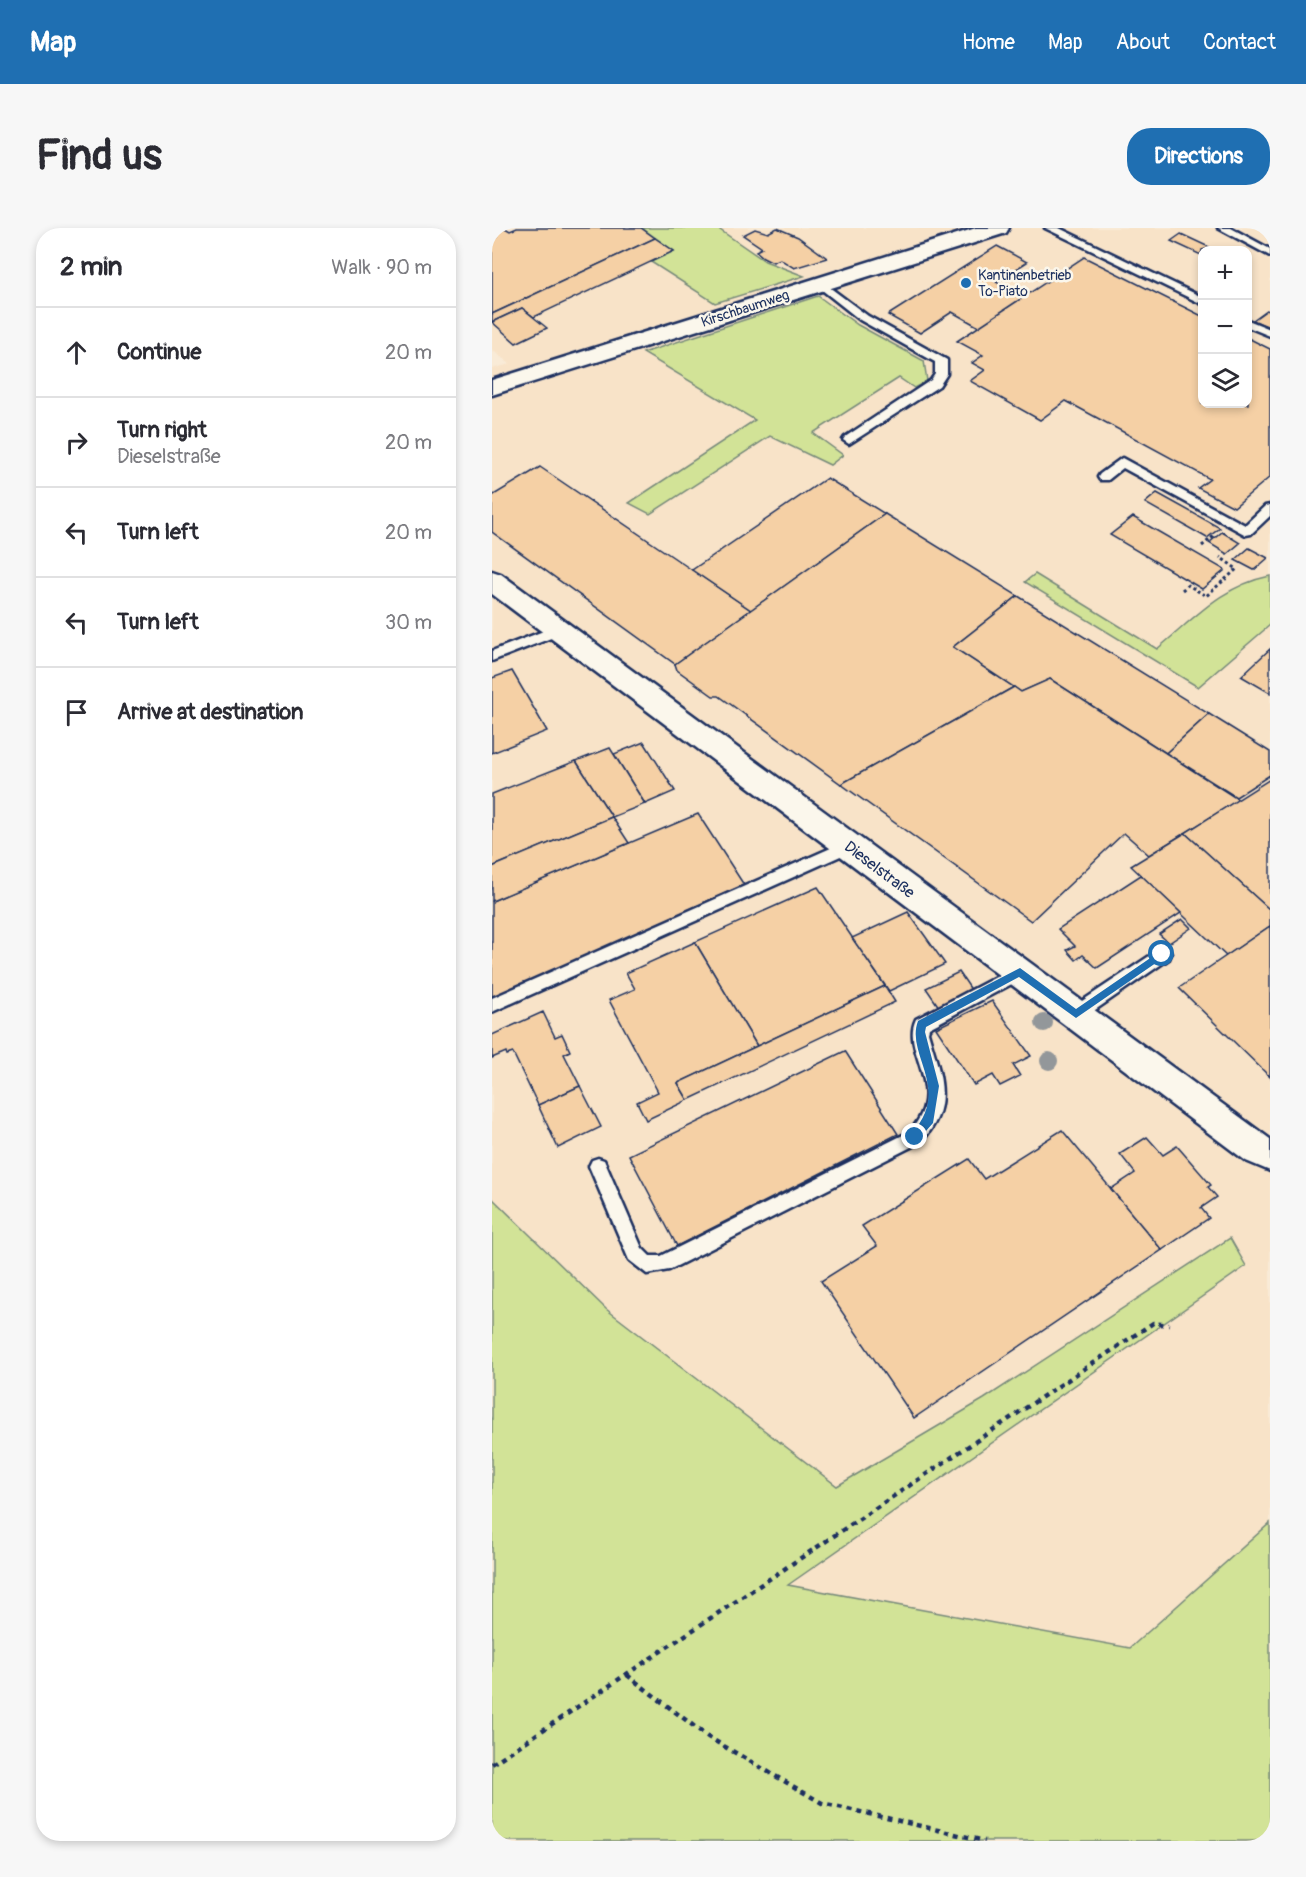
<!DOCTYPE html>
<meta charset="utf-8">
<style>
:root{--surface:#fff;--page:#f7f7f7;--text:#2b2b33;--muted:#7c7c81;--line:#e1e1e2;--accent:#1f6fb2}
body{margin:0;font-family:Pangolin,sans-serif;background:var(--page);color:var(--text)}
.controls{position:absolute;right:18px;top:18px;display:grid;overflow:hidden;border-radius:12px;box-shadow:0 3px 9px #0003}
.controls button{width:54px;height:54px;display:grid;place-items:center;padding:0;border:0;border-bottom:2px solid var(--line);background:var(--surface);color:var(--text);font:30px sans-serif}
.stop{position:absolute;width:18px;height:18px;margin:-14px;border:4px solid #1f6fb2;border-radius:50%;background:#fff}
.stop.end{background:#1f6fb2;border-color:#fff;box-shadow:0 2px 6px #0008}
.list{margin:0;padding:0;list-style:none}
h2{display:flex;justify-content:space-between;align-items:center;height:78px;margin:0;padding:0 24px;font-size:26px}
h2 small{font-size:20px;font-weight:400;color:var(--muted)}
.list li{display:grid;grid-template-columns:39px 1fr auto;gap:18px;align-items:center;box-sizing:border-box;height:90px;padding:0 24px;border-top:2px solid var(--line)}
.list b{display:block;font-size:22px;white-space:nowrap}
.list p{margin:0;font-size:20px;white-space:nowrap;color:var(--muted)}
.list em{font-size:20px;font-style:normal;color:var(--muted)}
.icon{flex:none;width:33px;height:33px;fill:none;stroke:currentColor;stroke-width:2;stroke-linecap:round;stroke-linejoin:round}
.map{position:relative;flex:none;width:778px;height:1613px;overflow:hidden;border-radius:24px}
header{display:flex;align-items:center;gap:36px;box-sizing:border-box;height:84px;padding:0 30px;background:var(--accent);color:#fff}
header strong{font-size:28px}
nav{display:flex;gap:33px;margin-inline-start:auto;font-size:21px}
.intro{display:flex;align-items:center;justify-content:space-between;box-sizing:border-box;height:144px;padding:0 36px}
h1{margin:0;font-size:42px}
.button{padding:15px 27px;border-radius:24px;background:var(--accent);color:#fff;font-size:21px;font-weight:700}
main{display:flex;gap:36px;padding:0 36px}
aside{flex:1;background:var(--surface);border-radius:24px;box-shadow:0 3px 9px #0003}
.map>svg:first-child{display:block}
.built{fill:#f8e3c8;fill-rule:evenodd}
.green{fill:#d2e397;stroke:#76897a;stroke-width:1.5}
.building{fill:#f5d0a5;stroke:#1b2f5e;stroke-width:1.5}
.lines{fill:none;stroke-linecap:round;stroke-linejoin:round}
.lane-casing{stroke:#1b2f5e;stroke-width:5}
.street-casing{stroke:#1b2f5e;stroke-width:5}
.path-far1{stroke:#1b2f5e;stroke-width:3;stroke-dasharray:3 3;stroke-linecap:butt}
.path{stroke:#1b2f5e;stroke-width:4.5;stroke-dasharray:5 5;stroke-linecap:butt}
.lane{fill:#fbf7ec;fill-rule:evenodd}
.street{fill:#fbf7ec;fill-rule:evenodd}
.tree{fill:#93979a}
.route{fill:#1f6fb2}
.poi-dot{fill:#1f6fb2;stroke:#fbf7ec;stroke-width:2}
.labels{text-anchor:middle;stroke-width:5;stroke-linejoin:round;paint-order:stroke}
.far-poi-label{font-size:14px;fill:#1b2f5e;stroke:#fbf7ec;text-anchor:start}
.far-street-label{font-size:14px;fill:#1b2f5e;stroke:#fbf7ec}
.street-label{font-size:16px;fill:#1b2f5e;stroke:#fbf7ec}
</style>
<header>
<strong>Map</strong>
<nav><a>Home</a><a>Map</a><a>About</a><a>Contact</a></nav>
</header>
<div class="intro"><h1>Find us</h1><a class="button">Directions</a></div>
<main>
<aside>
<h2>2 min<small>Walk · 90 m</small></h2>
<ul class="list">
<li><svg class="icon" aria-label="ahead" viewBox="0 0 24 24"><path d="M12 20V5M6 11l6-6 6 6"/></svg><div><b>Continue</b></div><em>20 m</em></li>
<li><svg class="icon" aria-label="right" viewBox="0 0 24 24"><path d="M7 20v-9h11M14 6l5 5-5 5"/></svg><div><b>Turn right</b><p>Dieselstraße</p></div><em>20 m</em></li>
<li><svg class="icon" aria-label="left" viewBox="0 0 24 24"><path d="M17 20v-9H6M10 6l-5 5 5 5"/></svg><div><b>Turn left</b></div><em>20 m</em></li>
<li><svg class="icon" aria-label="left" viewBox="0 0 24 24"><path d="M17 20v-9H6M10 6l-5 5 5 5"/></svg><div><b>Turn left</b></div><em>30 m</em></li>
<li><svg class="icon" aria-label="arrive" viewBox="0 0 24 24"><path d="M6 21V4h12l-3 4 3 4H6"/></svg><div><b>Arrive at destination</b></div></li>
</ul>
</aside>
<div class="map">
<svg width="778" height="1613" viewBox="0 0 778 1613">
<rect width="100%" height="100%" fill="#f9ebd7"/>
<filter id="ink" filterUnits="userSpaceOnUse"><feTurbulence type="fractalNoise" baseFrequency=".0167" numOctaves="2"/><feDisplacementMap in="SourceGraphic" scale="12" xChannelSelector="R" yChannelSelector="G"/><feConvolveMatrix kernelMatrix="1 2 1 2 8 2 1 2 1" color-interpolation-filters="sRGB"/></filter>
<g filter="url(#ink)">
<!-- built -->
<path class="built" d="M 0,0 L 778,0 L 778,1295 L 638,1421 L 295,1357 L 398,1286 L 345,1258 L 114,1081 L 0,970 L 0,141 L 18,136 L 0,122 ZM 710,22 L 756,22 L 756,176 L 710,176 Z"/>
<!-- green -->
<g class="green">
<polygon points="150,0 225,0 273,33 312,48 223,75 159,34 182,23"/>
<polygon points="326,68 366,97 432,133 435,153 422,160 407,150 321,205 351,227 338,237 278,208 158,286 137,275 263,192 151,125"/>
<path d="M 543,346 L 665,421 C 702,391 729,358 778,348 L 778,397 L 706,459 L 533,354 Z"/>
<polygon points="0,970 114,1081 345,1258 492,1171 738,1010 754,1038 296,1357 638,1420 778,1295 778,1613 0,1613"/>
</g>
<!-- building -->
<g class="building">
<polygon points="13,0 18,3 25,0 149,0 163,10 0,86 0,11 5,9 0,5 0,1"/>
<polygon points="285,0 306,9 335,30 302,40 288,31 281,34 271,29 264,23 270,20 251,7 263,1 276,5"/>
<polygon points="689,6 719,20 710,22 709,27 679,13"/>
<polygon points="163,10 182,23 42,89 30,80 0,94 0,86"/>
<polygon points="505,18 535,34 504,54 532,69 487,99 460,84 428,105 396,87"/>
<polygon points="592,29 710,88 710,176 756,176 756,110 778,121 778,249 742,279 706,260 718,251 574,173 548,192 478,153 493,142 480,135 491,127 465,113"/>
<polygon points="30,80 55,100 24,115 0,94"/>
<polygon points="775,82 778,84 778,100 761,92"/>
<polygon points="48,239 200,342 259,382 183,436 0,304 0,268"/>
<polygon points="335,250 393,286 259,382 200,342"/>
<polygon points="665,265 728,300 715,310 653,275"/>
<polygon points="393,286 526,368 461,419 522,459 349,556 227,468 221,468 185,442 183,436"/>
<polygon points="641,289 733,342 710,361 618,307"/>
<polygon points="730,304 748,315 735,326 717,315"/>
<polygon points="757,320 776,330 762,342 743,332"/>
<polygon points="526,368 717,486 674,525 558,451 529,464 461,419"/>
<polygon points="778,421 778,465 749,448"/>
<polygon points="20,443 55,503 0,525 0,450"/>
<polygon points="558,451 747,572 657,627 632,605 539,693 349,556 522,459 529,464"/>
<polygon points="717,486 778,524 778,547 744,569 674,525"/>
<polygon points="152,514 183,563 153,576 122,526"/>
<polygon points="118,520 153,576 120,589 84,533"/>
<polygon points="84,533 120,589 0,639 0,566"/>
<polygon points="778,551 778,682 693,605"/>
<polygon points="206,586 252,657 0,769 0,673"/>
<polygon points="120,589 137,615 0,673 0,639"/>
<polygon points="693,605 778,682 778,698 734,728 639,638"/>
<polygon points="649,647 689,685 605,740 591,727 584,732 575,722 583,718 566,701"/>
<polygon points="326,659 393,758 265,818 203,714"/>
<polygon points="416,684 453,736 397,763 360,710"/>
<polygon points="690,691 699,700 677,715 667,706"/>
<polygon points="778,698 778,849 687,760"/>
<polygon points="203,714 265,818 186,855 196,872 154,892 145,874 166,864 117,772 143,761 134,745"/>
<polygon points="467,744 480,763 447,779 434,760"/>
<polygon points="393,758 403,774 196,872 186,855"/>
<polygon points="500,773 539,828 521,837 528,848 508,858 501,847 482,857 444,800"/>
<polygon points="51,784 63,809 70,806 78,823 72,826 88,858 46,877 21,825 15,827 14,824 0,830 0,807"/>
<polygon points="353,823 406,906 185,1018 137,927"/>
<polygon points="88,858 109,899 66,920 46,877"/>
<polygon points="570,902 670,1022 422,1190 329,1053 385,1018 370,998 477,931 492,951"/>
<polygon points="655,909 671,927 685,918 719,957 716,959 725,969 709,980 717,990 670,1022 619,961 643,945 628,926"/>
</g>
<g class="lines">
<defs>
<g id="lane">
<polygon points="553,0 567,0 710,69 710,76"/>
<polygon points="726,0 739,0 778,21 778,28"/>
<polygon points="329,53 376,88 455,132 455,146 447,158 357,216 351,212 353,209 439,152 443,146 443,134 368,92 325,58 323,56"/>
<polygon points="756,92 778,101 778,108 756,99"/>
<polygon points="630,230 753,297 773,278 778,277 778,288 759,306 754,307 631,240 616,252 608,252 606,249 608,246"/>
<polygon points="67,397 72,399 74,402 72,405 0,433 0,423"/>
<polygon points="357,612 362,614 365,618 362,622 0,784 0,770"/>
<polygon points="671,719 677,721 679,726 677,731 590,791 584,793 578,791 576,786 578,781"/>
<path d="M 527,737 L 533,739 L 535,744 L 533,749 L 437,800 L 436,804 C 448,846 463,878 429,914 L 177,1042 L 155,1046 L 137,1032 L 97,938 L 100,932 L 106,930 L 112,932 L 150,1020 L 158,1028 L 169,1028 L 417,904 C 458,860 408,824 424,791 Z"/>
</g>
<g id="street">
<polygon points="484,0 517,0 514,5 0,167 0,152"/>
<polygon points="0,343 9,346 778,911 778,943 754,933 0,366"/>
</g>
</defs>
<!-- lane casing -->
<use href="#lane" class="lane-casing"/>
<!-- street casing -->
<use href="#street" class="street-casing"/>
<!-- path-far1 -->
<g class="path-far1">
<polyline points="710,318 723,307"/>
<polyline points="690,362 696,357 714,368 745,341 728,329"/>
</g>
<!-- path -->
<g class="path">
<polyline points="135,1447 216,1509 330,1575 493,1613"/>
<polyline points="0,1536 661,1095 677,1097"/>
</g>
<!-- lane -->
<use href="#lane" class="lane"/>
<!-- street -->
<use href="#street" class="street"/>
</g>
<!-- trees -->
<g class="tree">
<circle cx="552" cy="795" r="9"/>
<circle cx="557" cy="833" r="9"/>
</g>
</g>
<!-- route -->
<path class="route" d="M 670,722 L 674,723 L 674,728 L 584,790 L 527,749 L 434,799 L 433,804 L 447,858 L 441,895 L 426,912 L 419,912 L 419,906 C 461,861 413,827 426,793 L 528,740 L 584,781 Z"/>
<!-- markers -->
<circle class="poi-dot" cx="474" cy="55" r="6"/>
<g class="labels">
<!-- far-poi labels -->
<g class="far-poi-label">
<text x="486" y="52">Kantinenbetrieb<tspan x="486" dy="16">To-Piato</tspan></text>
</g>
<!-- far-street labels -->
<g class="far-street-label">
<text transform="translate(253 80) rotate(-18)" y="5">Kirschbaumweg</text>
</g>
<!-- street labels -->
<g class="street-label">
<text transform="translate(388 641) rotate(37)" y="6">Dieselstraße</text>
</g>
</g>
</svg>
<div class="controls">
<button>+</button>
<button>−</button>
<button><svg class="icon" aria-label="layers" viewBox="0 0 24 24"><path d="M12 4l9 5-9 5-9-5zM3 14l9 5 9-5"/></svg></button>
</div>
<div class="stop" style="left:670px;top:726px"></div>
<div class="stop end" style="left:423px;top:909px"></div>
</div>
</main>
